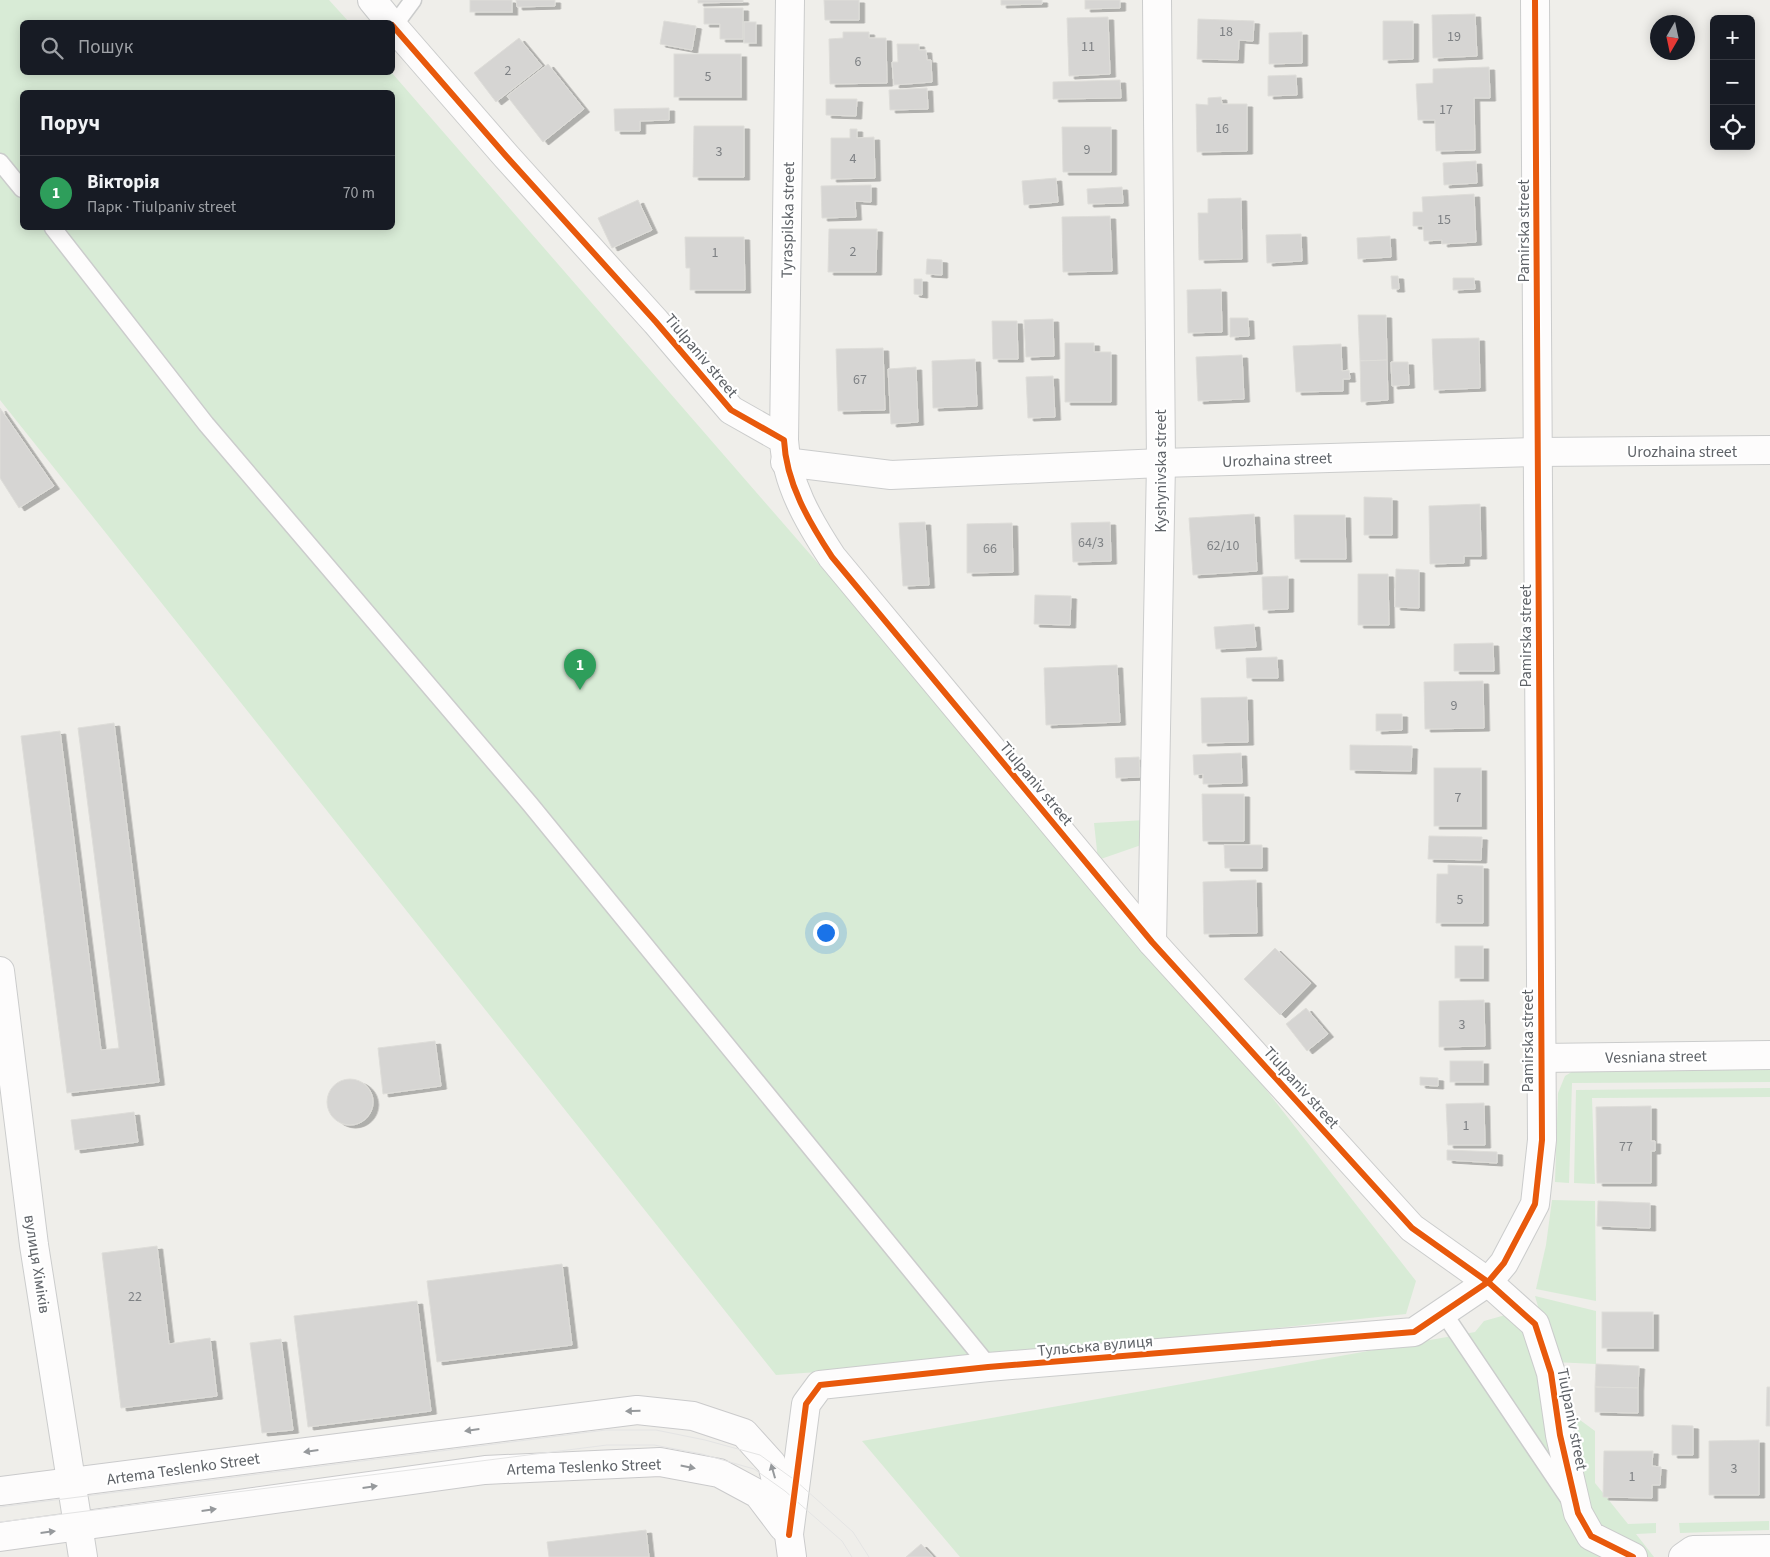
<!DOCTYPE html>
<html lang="uk">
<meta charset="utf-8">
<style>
:root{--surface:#171b24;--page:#242831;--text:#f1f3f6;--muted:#9ea1a6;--line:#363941;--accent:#b45309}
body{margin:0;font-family:"Source Sans 3",sans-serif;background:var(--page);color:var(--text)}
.controls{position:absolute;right:15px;top:15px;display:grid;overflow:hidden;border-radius:8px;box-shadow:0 2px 12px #0003}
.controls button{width:45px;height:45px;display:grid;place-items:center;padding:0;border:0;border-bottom:1px solid var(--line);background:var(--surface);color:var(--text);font:25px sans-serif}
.compass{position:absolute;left:1650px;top:15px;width:45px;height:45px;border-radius:50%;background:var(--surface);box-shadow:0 2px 12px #0003;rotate:189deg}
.you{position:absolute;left:825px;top:932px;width:18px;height:18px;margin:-12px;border:4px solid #fff;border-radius:50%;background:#1a73e8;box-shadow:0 0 0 8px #1a73e833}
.badge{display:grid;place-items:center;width:32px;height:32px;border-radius:50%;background:var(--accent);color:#fff;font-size:16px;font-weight:700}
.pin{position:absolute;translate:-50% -41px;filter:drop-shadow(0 1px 2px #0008)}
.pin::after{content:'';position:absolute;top:26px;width:18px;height:15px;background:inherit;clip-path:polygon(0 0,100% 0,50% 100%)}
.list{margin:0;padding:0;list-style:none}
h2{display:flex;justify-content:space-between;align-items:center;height:65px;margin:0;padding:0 20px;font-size:21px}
h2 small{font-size:16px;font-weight:400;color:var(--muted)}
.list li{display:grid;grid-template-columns:32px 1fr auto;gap:15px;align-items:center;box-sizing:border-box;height:75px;padding:0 20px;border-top:1px solid var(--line)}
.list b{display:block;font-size:19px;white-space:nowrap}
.list p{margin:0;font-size:16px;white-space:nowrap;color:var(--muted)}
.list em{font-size:16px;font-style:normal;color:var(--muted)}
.icon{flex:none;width:28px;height:28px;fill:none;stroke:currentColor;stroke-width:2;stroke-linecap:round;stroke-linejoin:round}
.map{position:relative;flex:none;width:1770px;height:1557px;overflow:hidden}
.search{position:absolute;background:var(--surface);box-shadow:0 2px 12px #0003;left:20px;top:20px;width:375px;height:55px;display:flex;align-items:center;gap:12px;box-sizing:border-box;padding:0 18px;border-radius:8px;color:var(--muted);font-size:19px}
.panel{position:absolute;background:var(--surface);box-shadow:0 2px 12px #0003;left:20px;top:90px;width:375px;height:140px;border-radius:8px}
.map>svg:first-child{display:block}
.green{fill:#d8ebd6;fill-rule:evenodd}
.building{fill:#d6d5d3;stroke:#deddd9;filter:url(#shadow)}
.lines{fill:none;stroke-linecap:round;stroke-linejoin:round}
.lane-casing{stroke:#cbcccc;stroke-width:19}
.street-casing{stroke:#cbcccc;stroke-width:30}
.secondary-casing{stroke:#cacacb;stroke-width:30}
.lane{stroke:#fdfcfc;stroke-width:16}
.street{stroke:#fdfcfc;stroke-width:28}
.secondary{stroke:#fdfcfc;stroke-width:28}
.tram{stroke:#e4e4e4;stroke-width:1}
.cycleway-casing{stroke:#fff;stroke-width:9}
.cycleway{stroke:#e8590c;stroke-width:6}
.oneway{fill:#96999c}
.labels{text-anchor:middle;stroke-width:4.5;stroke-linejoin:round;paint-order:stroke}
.number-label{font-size:14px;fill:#7e8184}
.street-label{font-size:16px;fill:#5f6368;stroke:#fff}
</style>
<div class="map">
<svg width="1770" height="1557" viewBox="0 0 1770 1557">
<defs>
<filter id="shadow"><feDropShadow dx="5.5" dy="3" stdDeviation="0" flood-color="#0004"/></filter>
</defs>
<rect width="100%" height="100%" fill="#efeeea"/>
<!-- green -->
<g class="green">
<path d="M 0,0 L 329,0 L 349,22 L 22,22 L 22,72 L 392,73 L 1180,980 L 1416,1281 L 1406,1314 L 984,1360 L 776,1375 L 0,400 ZM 22,92 L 392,92 L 392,228 L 22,228 Z"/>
<polygon points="1145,820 1147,843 1098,860 1094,823"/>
<polygon points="1770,1068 1770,1082 1572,1083 1569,1183 1555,1182 1558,1093 1565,1076 1575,1070"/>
<polygon points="1770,1088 1770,1097 1592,1098 1595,1184 1574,1183 1576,1090"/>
<polygon points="1552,1200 1595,1201 1596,1301 1536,1289 1546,1245"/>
<polygon points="1535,1296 1596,1311 1596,1364 1554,1362"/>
<polygon points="1509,1314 1527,1326 1565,1409 1595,1431 1595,1483 1628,1524 1656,1523 1656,1533 1636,1534 1654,1557 960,1557 862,1441 1475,1332 1484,1321"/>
<polygon points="1769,1521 1769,1530 1680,1533 1679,1523"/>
</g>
<!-- building -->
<g class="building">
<rect x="470" y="0" width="42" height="12"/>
<polygon points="516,0 555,0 555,6 517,7"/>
<polygon points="698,0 743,0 743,2 698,3"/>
<polygon points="824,0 859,0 859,20 825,20"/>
<polygon points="1001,0 1042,0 1042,4 1001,5"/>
<polygon points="1085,0 1120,0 1120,8 1085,9"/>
<polygon points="704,8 743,8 743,39 720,39 720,24 704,24"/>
<polygon points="1475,14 1477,56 1433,58 1432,15"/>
<polygon points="1108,17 1110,74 1069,76 1067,18"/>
<polygon points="1198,19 1254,21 1253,41 1239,40 1238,60 1197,59"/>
<polygon points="664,21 696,26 692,50 660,44"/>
<polygon points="1383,21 1413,21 1413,59 1383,60"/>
<rect x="744" y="22" width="12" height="21"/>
<polygon points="843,32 869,32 869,38 886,38 887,83 830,84 829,39 843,38"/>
<polygon points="1302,32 1302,63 1269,64 1269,33"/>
<polygon points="519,38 542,66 496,102 474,73"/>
<polygon points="897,44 919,44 919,50 926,50 927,60 931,60 932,82 894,85 892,62 898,62"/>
<rect x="674" y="54" width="67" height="43"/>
<polygon points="548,64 584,109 543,142 507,96"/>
<polygon points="1489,67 1490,98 1474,98 1475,150 1436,151 1435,120 1418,120 1416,84 1433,83 1433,69"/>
<polygon points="1296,75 1297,95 1268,96 1268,76"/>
<polygon points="1120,80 1121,98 1053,99 1053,82"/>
<polygon points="927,88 928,109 890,110 889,90"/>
<polygon points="1221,97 1222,104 1247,104 1247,151 1197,152 1196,104 1208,105 1208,98"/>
<polygon points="826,99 857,99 856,116 826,115"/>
<polygon points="669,108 669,120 640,121 640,131 615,131 614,109"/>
<polygon points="694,126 744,126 744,177 693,177"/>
<polygon points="1062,127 1111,127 1111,172 1063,172"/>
<polygon points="850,129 857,129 857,138 874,137 875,178 831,179 831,138 850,138"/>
<polygon points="1476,161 1477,183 1444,185 1443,163"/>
<polygon points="1056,178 1058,202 1024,205 1022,181"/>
<polygon points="871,185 871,202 855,201 856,217 822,218 821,186"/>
<polygon points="1122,187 1123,203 1088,204 1087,189"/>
<polygon points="1474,194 1476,242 1442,244 1442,240 1424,241 1423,226 1413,226 1413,212 1423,212 1422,197"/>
<polygon points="1241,198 1242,259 1199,260 1198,213 1208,213 1208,199"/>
<polygon points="638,200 652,230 612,248 598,218"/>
<polygon points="1110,216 1112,271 1063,272 1062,217"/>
<polygon points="829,229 877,229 876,272 828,272"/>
<polygon points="1301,234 1302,261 1267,263 1266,235"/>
<polygon points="1390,236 1391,257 1358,259 1357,238"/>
<polygon points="685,237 744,237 745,290 690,290 690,268 686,268"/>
<polygon points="927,259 942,260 942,275 926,274"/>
<polygon points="1391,276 1398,276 1399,289 1392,289"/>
<polygon points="1453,278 1474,278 1475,289 1453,290"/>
<polygon points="914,279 922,279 922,295 914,294"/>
<polygon points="1221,289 1222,332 1188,333 1187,290"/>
<polygon points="1358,315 1386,315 1387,360 1360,361"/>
<polygon points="1230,318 1248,318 1249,336 1230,337"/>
<polygon points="1053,319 1054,356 1026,357 1024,320"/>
<polygon points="992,321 1017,321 1018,359 993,359"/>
<polygon points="1479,338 1480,388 1434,390 1432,339"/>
<polygon points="1065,343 1094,343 1094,352 1111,352 1111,402 1065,402"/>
<polygon points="1341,344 1342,371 1349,370 1350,379 1343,379 1343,391 1296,392 1293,346"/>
<polygon points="883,348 885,410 838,411 836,349"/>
<polygon points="1242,355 1244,399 1198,401 1196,357"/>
<polygon points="975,359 977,406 933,408 932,361"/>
<polygon points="1387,360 1388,400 1361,402 1360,361"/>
<polygon points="1391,362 1408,362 1409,385 1392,386"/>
<polygon points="916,367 918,422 891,424 888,369"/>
<polygon points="1053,376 1055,417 1028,418 1026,377"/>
<polygon points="0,408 54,486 19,508 0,478"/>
<polygon points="1364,497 1392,498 1392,535 1364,535"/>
<polygon points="1480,504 1481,556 1464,556 1464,563 1430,564 1429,506"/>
<polygon points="1254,514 1257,571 1193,575 1189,518"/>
<polygon points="1294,515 1345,515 1346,559 1295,559"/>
<polygon points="925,522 929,585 903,586 899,523"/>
<polygon points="1110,522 1111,561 1073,562 1071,523"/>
<polygon points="1012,523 1013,572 967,573 967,524"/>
<polygon points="1396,569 1419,570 1419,608 1395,607"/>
<polygon points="1358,574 1388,574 1389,625 1358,625"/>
<polygon points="1288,576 1288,609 1263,610 1262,577"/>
<polygon points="1035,595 1071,596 1070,625 1034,624"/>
<polygon points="1254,624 1256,647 1216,649 1214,627"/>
<polygon points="1493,643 1494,671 1454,671 1454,644"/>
<polygon points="1277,657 1278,678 1247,678 1246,658"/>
<polygon points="1117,665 1120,722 1046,725 1044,668"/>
<polygon points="1483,681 1484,728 1425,729 1424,682"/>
<polygon points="1247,697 1248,742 1202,743 1201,698"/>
<polygon points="1376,714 1402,714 1402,730 1376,731"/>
<polygon points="114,723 159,1082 67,1093 21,736 60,731 101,1050 119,1048 78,728"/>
<polygon points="1350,745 1412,746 1411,771 1350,770"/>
<polygon points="1241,753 1242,783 1203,784 1203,774 1194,775 1193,755"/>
<polygon points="1139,757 1140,777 1116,778 1115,758"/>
<rect x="1434" y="768" width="47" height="58"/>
<polygon points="1202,794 1244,794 1244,841 1203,841"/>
<polygon points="1429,836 1482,837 1481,860 1428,859"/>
<polygon points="1224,845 1262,845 1262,868 1225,868"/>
<polygon points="1448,865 1483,866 1483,923 1436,923 1437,874 1448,874"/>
<polygon points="1256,880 1257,933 1204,934 1203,882"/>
<rect x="1455" y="946" width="28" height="32"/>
<polygon points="1275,948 1311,983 1280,1015 1244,979"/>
<polygon points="1484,1000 1485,1046 1439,1047 1439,1001"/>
<polygon points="1306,1008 1328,1034 1307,1051 1286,1024"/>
<polygon points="435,1041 441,1086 383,1094 378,1048"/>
<rect x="1450" y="1061" width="33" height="21"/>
<polygon points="1420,1077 1438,1078 1438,1086 1420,1085"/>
<circle cx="350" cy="1102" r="23"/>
<polygon points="1484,1103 1485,1145 1448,1145 1446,1104"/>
<polygon points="1651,1106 1651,1141 1655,1141 1655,1151 1651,1151 1651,1183 1597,1183 1596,1107"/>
<polygon points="134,1112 138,1142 75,1150 71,1120"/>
<polygon points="1447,1150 1497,1152 1497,1163 1447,1160"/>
<polygon points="1598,1201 1650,1203 1650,1228 1597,1226"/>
<polygon points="157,1246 169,1344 210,1338 217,1396 121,1408 102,1253"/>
<polygon points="562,1264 572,1345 437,1362 427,1281"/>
<polygon points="417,1301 431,1411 308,1427 294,1316"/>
<rect x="1602" y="1312" width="51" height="36"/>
<polygon points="281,1339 293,1430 262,1433 250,1343"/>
<polygon points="1596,1364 1639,1366 1638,1388 1595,1387"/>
<polygon points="1595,1387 1638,1388 1638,1413 1595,1412"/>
<polygon points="1767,1387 1770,1387 1770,1426 1766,1426"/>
<polygon points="1672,1425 1693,1426 1693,1455 1672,1455"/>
<polygon points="1759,1440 1759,1495 1709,1495 1709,1441"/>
<polygon points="1604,1451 1653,1451 1652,1466 1661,1467 1660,1485 1652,1485 1652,1498 1603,1497"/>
<polygon points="646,1530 649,1557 549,1557 547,1542"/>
<polygon points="921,1544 933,1557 906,1557"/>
</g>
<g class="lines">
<defs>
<g id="lane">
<polyline points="393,27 413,0"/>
<polyline points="0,162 22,189"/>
<polyline points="53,228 206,424 530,804 984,1360 988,1367"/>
<polyline points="1443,1312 1569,1499"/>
</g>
<g id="street">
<polyline points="372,0 390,22"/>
<path d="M 392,25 L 506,156 L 656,322 L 731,410 L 784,440 C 786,483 809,522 832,557 L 1152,942 L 1412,1228 L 1488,1282 L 1535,1324 L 1551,1373 L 1560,1435 L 1578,1513 L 1591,1536 L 1633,1557"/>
<polyline points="784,440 790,0"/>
<polyline points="785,462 891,475 1161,463 1538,452 1770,450"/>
<polyline points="1152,942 1161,463 1157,0"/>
<polyline points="0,971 34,1245 83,1557"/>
<polyline points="1541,1058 1770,1055"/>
<polyline points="789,1534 806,1404 820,1385 988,1367 1414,1332 1488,1282 1504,1263 1535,1204 1542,1140 1535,0"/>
<polyline points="1683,1557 1693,1550 1770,1549"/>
</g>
<g id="secondary">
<polyline points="0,1491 637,1410 693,1416 744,1433 772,1464 789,1535 792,1557"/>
<polyline points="0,1537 485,1470 660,1462 719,1473 758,1494 783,1527"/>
</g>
</defs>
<!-- lane casing -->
<use href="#lane" class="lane-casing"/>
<!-- street casing -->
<use href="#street" class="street-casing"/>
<!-- secondary casing -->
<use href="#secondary" class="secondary-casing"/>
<!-- lane -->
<use href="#lane" class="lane"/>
<!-- street -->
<use href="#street" class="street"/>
<!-- secondary -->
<use href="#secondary" class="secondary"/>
<!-- tram -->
<g class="tram">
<polyline points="0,1507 606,1430 656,1430 705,1440 760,1455 796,1481 853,1532 869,1557"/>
<polyline points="0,1522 607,1445 654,1445 702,1454 754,1469 785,1491 842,1541 852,1557"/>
</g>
<defs>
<g id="cycleway">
<path d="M 392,25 L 506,156 L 656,322 L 731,410 L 784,440 C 786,483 809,522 832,557 L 1152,942 L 1412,1228 L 1488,1282 L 1535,1324 L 1551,1373 L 1560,1435 L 1578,1513 L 1591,1536 L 1633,1557"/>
<polyline points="789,1535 806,1404 820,1385 988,1367 1414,1332 1488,1282 1504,1263 1535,1204 1542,1140 1535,0"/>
</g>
</defs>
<!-- cycleway casing -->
<use href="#cycleway" class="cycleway-casing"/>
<!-- cycleway -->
<use href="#cycleway" class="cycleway"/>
</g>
<!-- one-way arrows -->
<defs><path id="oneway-solid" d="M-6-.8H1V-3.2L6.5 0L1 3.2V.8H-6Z" transform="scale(1.25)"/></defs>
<g class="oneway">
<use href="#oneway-solid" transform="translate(633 1411) rotate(178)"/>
<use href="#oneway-solid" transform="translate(472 1430) rotate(172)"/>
<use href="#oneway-solid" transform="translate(311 1451) rotate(172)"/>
<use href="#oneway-solid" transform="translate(688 1467) rotate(11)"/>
<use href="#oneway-solid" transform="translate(773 1471) rotate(-106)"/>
<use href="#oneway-solid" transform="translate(370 1487) rotate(-8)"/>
<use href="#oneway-solid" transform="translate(209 1510) rotate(-8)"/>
<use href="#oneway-solid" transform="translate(48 1532) rotate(-7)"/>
</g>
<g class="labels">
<!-- number labels -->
<g class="number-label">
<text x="1226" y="36">18</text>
<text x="1454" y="41">19</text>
<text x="1088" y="51">11</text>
<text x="858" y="66">6</text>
<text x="508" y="75">2</text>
<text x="708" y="81">5</text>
<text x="1446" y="114">17</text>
<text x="1222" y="133">16</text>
<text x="1087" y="154">9</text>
<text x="719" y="156">3</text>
<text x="853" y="163">4</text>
<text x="1444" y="224">15</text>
<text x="853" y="256">2</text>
<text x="715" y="257">1</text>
<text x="860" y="384">67</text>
<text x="1091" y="547">64/3</text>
<text x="1223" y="550">62/10</text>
<text x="990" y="553">66</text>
<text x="1454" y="710">9</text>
<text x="1458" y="802">7</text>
<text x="1460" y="904">5</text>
<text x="1462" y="1029">3</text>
<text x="1466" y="1130">1</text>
<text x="1626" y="1151">77</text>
<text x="135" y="1301">22</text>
<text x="1734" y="1473">3</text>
<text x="1632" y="1481">1</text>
</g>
<!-- street labels -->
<g class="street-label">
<text transform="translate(787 220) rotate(-89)" y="6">Tyraspilska street</text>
<text transform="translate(1523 231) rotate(-90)" y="6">Pamirska street</text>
<text transform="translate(702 355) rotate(50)" y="6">Tiulpaniv street</text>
<text x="1682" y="457">Urozhaina street</text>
<text transform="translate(1277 459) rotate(-2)" y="6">Urozhaina street</text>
<text transform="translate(1160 471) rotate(-90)" y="6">Kyshynivska street</text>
<text transform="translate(1525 636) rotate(-90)" y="6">Pamirska street</text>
<text transform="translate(1037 783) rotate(50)" y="6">Tiulpaniv street</text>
<text transform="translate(1527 1041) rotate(-90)" y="6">Pamirska street</text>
<text transform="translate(1656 1056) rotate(-1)" y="6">Vesniana street</text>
<text transform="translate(1302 1087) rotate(48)" y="6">Tiulpaniv street</text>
<text transform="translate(38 1264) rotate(81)" y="6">вулиця Хіміків</text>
<text transform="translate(1095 1345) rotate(-5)" y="6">Тульська вулиця</text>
<text transform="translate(1573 1419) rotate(79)" y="6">Tiulpaniv street</text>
<text transform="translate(584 1466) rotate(-2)" y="6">Artema Teslenko Street</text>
<text transform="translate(183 1468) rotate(-8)" y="6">Artema Teslenko Street</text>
</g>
</g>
</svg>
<div class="controls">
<button>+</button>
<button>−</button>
<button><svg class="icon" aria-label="locate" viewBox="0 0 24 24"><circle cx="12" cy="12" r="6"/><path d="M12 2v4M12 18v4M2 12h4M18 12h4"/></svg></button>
</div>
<svg class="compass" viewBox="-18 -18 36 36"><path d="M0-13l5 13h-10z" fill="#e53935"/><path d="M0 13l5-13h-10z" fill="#9ea1a6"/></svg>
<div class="you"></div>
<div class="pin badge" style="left:580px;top:690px;background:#2e9e5b">1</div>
<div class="search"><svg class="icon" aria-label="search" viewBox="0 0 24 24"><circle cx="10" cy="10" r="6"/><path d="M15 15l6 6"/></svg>Пошук</div>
<section class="panel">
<h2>Поруч<small></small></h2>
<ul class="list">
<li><span class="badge" style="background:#2e9e5b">1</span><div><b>Вікторія</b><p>Парк · Tiulpaniv street</p></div><em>70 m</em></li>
</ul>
</section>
</div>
